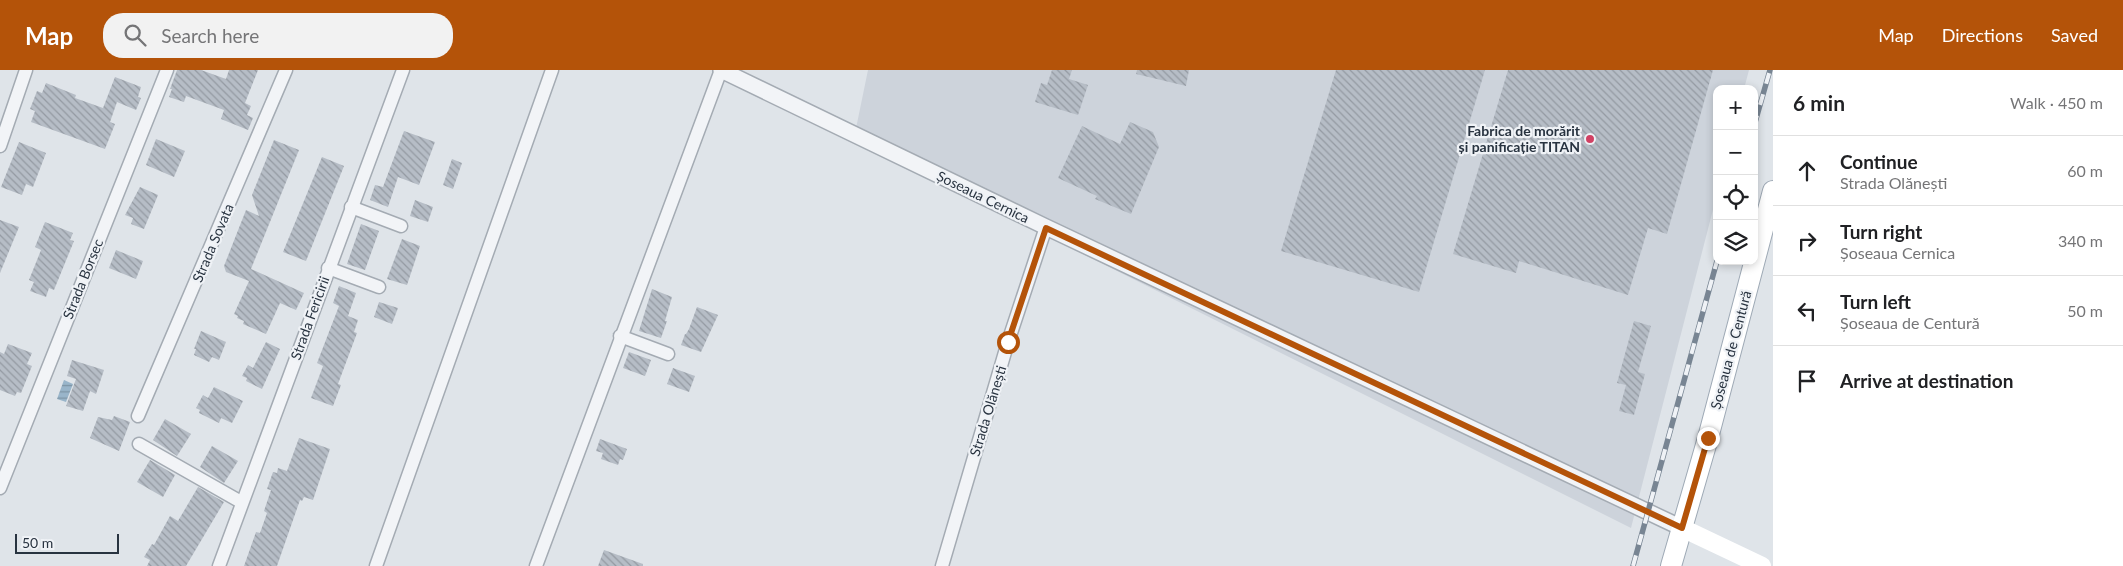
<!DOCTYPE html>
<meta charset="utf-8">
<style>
:root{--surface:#fff;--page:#f2f2f2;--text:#202124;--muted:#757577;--line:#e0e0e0;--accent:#b45309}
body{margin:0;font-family:Lato,sans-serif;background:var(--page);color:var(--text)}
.controls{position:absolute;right:15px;top:15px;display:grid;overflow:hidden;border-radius:10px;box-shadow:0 2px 8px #0003}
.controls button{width:45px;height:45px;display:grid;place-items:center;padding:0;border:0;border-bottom:1px solid var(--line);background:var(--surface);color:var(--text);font:25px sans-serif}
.scale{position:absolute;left:15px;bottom:12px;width:104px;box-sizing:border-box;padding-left:5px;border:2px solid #283340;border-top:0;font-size:14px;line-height:18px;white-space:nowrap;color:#283340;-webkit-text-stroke:4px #eff2f6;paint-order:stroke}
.stop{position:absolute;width:15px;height:15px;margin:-11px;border:4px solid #b45309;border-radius:50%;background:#fff}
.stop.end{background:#b45309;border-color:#fff;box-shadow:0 1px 5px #0008}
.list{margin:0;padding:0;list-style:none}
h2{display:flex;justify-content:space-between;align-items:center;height:65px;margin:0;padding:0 20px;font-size:21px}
h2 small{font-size:16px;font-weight:400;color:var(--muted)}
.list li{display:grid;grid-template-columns:32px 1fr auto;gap:15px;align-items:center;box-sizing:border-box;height:70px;padding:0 20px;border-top:1px solid var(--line)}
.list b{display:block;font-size:19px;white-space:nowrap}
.list p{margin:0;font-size:16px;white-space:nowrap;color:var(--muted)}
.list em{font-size:16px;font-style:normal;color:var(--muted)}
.icon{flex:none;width:28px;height:28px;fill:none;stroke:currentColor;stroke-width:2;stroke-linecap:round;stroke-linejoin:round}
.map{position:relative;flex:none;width:1773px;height:496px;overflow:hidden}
header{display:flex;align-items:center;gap:30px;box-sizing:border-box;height:70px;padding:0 25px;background:var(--accent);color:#fff}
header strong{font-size:24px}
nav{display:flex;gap:28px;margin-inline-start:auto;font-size:18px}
.search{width:350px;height:45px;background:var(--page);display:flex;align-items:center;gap:12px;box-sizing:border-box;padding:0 18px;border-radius:20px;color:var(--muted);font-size:19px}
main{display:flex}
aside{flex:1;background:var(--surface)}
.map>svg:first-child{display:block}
.built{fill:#cdd3db}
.water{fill:url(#water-rules)}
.building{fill:url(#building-back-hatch)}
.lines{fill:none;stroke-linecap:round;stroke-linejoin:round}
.minor-casing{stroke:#a4abb3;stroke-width:15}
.tertiary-casing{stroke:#a4abb3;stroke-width:18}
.primary-casing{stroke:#9ea9b5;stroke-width:22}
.minor{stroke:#f2f4f7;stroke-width:12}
.tertiary{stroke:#f2f4f7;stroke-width:15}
.secondary{stroke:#fff;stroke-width:18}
.primary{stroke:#fff;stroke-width:20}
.rail-casing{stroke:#788593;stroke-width:5.5}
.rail{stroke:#eff2f6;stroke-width:4;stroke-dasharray:11;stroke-linecap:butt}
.route{stroke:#b45309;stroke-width:6}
.poi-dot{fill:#d14164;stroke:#eff2f6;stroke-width:2}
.labels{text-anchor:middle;stroke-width:4.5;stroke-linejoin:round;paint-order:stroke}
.poi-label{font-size:14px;font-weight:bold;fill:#283340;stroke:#eff2f6;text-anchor:end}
.street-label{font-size:14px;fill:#283340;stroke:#eff2f6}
</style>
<header>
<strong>Map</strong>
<div class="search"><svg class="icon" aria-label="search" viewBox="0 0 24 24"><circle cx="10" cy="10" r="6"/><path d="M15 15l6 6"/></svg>Search here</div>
<nav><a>Map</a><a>Directions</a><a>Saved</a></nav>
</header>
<main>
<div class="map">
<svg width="1773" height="496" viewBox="0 0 1773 496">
<defs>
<pattern id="water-rules" width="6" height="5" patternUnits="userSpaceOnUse" patternTransform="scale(1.25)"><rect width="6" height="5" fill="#99b5ca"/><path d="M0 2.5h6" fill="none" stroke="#7d94a5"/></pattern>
<pattern id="building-back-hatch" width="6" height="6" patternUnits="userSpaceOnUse" patternTransform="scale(1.25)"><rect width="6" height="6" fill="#b6bdc6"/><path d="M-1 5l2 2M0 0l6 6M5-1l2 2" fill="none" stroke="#949aa2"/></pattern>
</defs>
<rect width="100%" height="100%" fill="#dfe4e9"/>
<!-- built -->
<polygon class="built" points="868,0 1749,0 1744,19 1717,19 1717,124 1631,458 1057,171 853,73"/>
<!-- water -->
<polygon class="water" points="64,310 73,314 66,332 57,329"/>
<!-- building -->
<g class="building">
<polygon points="177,0 201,0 226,9 229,0 258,0 245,33 251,36 247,45 253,48 248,60 221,49 224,40 186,26 184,32 169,27 172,19 170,19"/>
<polygon points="1052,0 1072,0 1069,9 1088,15 1078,45 1035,32 1041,13 1047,15"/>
<polygon points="1137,0 1189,0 1186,16 1136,4"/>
<polygon points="1336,0 1485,0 1419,222 1281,181"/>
<polygon points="1508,0 1713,0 1667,164 1648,158 1628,225 1519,191 1516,203 1453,184"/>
<polygon points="115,7 141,17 138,27 141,28 136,40 117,32 110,52 115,54 105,79 31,52 35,41 30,39 37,21 42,23 46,13 76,25 75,28 103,38"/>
<polygon points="1130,52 1153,62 1159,77 1131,144 1095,129 1097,126 1058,108 1082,56 1120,74"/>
<polygon points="404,61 435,72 419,115 398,107 388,137 370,130 375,115 383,117"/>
<polygon points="156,69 185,81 174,107 146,95"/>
<polygon points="274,70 299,80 251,199 304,223 296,240 280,233 266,264 243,254 244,251 237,248 238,246 234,244 249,211 226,202 224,196 246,140 259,146 252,125"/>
<polygon points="19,72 46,83 33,117 26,114 22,125 1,117"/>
<polygon points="322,87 344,96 306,191 283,182"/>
<polygon points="452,89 462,93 453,119 443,115"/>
<polygon points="140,117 158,125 144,159 131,154 133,148 125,145"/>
<polygon points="415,130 433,137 428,152 410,146"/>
<polygon points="0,150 19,157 0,203"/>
<polygon points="45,152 73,163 70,170 74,171 54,220 49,218 46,227 30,221 34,212 29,210 41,180 35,177"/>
<polygon points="361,154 379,161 365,200 347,194"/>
<polygon points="402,169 420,176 407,215 387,209"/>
<polygon points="116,180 143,191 136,209 109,198"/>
<polygon points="339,216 356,223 348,246 358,250 354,262 357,263 338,314 341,315 333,336 311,328 323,296 317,293 339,236 333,233"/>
<polygon points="652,219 672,227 665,251 667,251 661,268 639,261"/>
<polygon points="379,232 398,238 392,254 374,247"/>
<polygon points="697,237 718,245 701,282 681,275 685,264 686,264 689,259"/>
<polygon points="1634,251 1651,256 1638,302 1645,304 1634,345 1619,341 1626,315 1617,313"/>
<polygon points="201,261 226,272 219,290 212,287 209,292 194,285 196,279 194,279"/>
<polygon points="266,272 280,279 262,319 246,311 247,308 242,306 248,295 253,298"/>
<polygon points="8,274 32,283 27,294 32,296 21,323 17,322 15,326 0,320 0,282 4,284"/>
<polygon points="629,282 651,290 645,306 623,298"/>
<polygon points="72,290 104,300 96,324 90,321 83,341 66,336 76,309 67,306"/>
<polygon points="673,298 695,306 689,322 667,314"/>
<polygon points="214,317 243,331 232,353 221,348 219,353 199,343 200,340 196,338 203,325 208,328"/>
<polygon points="114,346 130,352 119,381 90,368 98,347 112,350"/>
<polygon points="165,349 191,364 177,386 153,370"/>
<polygon points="299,368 330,379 313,430 304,427 302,431 300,430 277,496 244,496 256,462 260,463 267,443 264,441 271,420 267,419 273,402 277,403 278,398 287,401"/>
<polygon points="600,369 627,379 623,390 620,389 618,395 601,389 603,383 596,381"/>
<polygon points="212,376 238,391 224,413 200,397"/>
<polygon points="150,390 175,405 163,427 137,412"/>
<polygon points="198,417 224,432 186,496 147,496 150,490 144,487 152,474 154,475 170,446 178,451"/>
<polygon points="604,480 643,494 643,496 598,496"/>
</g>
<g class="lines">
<defs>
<g id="minor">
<polyline points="0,76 26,0"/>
<polyline points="351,137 401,156"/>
<polyline points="328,198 379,217"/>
<polyline points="620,266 668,284"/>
<polyline points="138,346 286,0"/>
<polyline points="139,374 241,432"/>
<polyline points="0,418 167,0"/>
<polyline points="219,496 403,0"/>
<polyline points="376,496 552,0"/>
<polyline points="536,496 721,0"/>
<polyline points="942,496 1008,272 1046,157"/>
</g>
<polyline id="tertiary" points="721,0 1046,157 1682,458"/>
<polyline id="primary" points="1671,496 1708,368 1773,121"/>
</defs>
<!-- minor casing -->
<use href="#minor" class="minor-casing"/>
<!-- tertiary casing -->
<use href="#tertiary" class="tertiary-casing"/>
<!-- primary casing -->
<use href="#primary" class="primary-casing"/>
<!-- minor -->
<use href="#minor" class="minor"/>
<!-- tertiary -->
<use href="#tertiary" class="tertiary"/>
<!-- secondary -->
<polyline class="secondary" points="1682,458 1762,496"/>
<!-- primary -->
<use href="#primary" class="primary"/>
<defs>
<g id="rail">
<polyline points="1754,56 1770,0"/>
<polyline points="1633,496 1717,191"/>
</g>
</defs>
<!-- rail casing -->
<use href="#rail" class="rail-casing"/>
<!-- rail -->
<use href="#rail" class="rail"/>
</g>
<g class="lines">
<!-- route -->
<polyline class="route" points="1008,272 1046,158 1682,458 1708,368"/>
</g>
<!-- markers -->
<circle class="poi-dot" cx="1590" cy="69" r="5"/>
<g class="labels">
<!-- poi labels -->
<g class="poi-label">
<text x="1580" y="66">Fabrica de morărit<tspan x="1580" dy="16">și panificație TITAN</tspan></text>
</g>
<!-- street labels -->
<g class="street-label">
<text transform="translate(983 127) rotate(26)" y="5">Șoseaua Cernica</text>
<text transform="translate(213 173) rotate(-67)" y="5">Strada Sovata</text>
<text transform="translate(83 209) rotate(-68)" y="5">Strada Borsec</text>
<text transform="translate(310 248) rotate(-70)" y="5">Strada Fericirii</text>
<text transform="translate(1731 280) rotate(-75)" y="5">Șoseaua de Centură</text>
<text transform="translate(988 341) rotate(-73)" y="5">Strada Olănești</text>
</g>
</g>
</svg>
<div class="controls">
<button>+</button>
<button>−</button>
<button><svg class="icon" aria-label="locate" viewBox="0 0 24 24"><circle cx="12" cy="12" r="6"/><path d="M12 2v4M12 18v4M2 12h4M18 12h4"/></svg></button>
<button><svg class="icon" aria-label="layers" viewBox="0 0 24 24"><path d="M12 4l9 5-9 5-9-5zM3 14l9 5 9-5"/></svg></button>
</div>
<div class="scale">50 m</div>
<div class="stop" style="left:1008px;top:272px"></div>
<div class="stop end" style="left:1708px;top:368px"></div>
</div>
<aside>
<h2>6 min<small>Walk · 450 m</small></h2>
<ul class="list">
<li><svg class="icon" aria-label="ahead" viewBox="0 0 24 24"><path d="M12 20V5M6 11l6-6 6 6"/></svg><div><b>Continue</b><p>Strada Olănești</p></div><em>60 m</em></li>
<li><svg class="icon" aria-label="right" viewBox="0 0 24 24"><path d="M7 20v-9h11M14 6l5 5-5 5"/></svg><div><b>Turn right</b><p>Șoseaua Cernica</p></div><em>340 m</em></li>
<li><svg class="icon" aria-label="left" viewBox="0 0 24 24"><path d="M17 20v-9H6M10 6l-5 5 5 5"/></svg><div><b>Turn left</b><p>Șoseaua de Centură</p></div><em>50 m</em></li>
<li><svg class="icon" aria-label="arrive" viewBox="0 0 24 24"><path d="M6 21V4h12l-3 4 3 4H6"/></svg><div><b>Arrive at destination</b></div></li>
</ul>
</aside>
</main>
